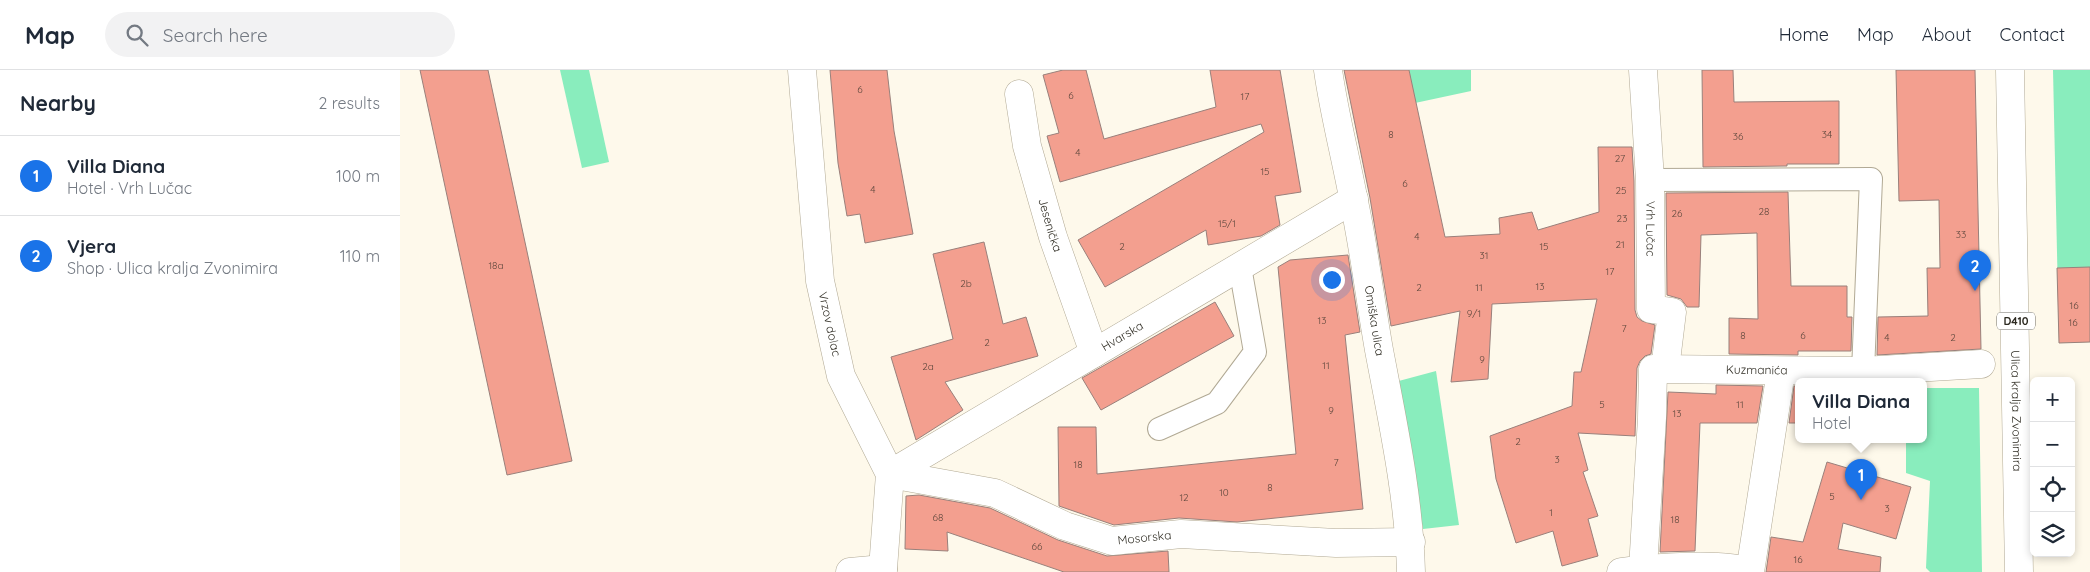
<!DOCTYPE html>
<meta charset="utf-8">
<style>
:root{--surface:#fff;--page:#f2f2f3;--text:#1f2937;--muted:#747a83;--line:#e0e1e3;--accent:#1a73e8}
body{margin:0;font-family:Quicksand,sans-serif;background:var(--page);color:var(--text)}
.controls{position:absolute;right:15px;bottom:15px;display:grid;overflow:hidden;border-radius:8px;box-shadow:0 2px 8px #0003}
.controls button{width:45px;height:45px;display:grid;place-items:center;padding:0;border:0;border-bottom:1px solid var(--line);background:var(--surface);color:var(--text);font:25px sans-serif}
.you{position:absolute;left:931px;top:209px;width:18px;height:18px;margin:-12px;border:4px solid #fff;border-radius:50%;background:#1a73e8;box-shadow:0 0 0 8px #1a73e833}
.badge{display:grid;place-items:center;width:32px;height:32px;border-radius:50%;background:var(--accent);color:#fff;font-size:16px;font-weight:700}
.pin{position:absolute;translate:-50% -41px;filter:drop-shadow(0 1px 2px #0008)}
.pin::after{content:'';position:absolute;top:26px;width:18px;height:15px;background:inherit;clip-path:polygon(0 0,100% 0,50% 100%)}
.popup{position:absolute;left:1395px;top:308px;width:132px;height:65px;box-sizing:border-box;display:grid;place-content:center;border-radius:8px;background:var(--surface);filter:drop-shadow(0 1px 4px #0005);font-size:16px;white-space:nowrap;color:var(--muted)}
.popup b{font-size:19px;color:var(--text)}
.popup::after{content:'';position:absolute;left:50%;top:100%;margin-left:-10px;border:10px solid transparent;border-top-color:var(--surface)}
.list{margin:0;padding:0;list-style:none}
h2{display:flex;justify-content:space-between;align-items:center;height:65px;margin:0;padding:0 20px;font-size:21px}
h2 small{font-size:16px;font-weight:400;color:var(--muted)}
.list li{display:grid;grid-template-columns:32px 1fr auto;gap:15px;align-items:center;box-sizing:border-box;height:80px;padding:0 20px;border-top:1px solid var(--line)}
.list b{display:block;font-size:19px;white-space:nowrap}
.list p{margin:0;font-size:16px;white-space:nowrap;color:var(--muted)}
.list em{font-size:16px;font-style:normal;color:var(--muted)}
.icon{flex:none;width:28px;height:28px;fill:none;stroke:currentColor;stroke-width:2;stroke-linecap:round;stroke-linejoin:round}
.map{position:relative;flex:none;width:1690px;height:502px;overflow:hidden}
header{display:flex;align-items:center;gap:30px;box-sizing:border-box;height:70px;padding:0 25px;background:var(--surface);border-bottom:1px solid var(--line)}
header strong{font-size:24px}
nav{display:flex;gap:28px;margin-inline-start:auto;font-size:18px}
.search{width:350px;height:45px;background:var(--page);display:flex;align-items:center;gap:12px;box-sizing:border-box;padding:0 18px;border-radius:28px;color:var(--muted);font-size:19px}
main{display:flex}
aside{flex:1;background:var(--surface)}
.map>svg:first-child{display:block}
.green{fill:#89edbd}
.building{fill:#f39f8f;stroke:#99807b}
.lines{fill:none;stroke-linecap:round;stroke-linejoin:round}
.lane-casing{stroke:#b1a994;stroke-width:24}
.street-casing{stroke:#b1a994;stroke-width:29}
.primary-casing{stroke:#b1a994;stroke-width:29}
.lane{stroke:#fff;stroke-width:22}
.street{stroke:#fff;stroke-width:28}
.primary{stroke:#fff;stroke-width:28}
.labels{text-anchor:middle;stroke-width:4;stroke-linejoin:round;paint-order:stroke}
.number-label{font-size:10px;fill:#5f483d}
.shield{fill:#fff;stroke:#6d6b64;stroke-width:1}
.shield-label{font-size:11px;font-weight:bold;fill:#2e2b22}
.street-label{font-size:12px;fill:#2e2b22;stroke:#fff}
</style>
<header>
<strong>Map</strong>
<div class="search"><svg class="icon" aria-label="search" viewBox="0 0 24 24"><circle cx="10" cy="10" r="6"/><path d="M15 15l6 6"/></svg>Search here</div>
<nav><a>Home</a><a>Map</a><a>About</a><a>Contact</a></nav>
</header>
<main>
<aside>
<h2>Nearby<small>2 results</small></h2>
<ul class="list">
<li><span class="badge">1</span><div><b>Villa Diana</b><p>Hotel · Vrh Lučac</p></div><em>100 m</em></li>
<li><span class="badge">2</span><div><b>Vjera</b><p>Shop · Ulica kralja Zvonimira</p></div><em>110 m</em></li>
</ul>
</aside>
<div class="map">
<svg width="1690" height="502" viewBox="0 0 1690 502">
<rect width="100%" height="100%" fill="#fef9eb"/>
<!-- green -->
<g class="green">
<polygon points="160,0 189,0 209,92 182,98"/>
<polygon points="1009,0 1071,0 1071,21 1015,33"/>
<polygon points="1653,0 1690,0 1690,272 1659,273"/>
<polygon points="1036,301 1059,455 1023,459 995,312"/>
<polygon points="1524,318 1579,318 1582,502 1530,502 1526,498 1530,411 1506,403 1506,369 1524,369"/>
</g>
<!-- building -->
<g class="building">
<polygon points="20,0 88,0 172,391 107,405"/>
<polygon points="430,0 487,0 494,61 513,164 465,173 460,144 447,146 438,93"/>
<polygon points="663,0 686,0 704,69 816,37 810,0 880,0 901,122 875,126 880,155 861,166 808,175 806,160 705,217 678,170 864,62 861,54 660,112 647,66 659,63 643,5"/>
<polygon points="944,0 1009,0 1045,167 1100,164 1099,148 1132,142 1138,160 1199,142 1198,77 1232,77 1234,111 1235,240 1237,247 1242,251 1255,255 1251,284 1245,286 1240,291 1237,298 1235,366 1178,363 1188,400 1183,402 1198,446 1188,449 1198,486 1162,496 1153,461 1116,473 1096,409 1090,366 1172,336 1174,302 1181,302 1197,229 1092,234 1088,309 1051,312 1060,241 991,256 970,128"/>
<polygon points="1302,0 1333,0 1334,32 1439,31 1439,94 1387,94 1387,96 1303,97"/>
<polygon points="1496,0 1575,0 1581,279 1477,285 1478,247 1528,246 1527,198 1540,198 1539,130 1499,131"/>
<polygon points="1388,122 1391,216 1447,216 1447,247 1452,247 1451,281 1398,281 1398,285 1329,284 1329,248 1358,249 1357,163 1301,165 1299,237 1287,237 1281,229 1267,225 1266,123"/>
<polygon points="584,172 603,254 626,247 638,286 545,312 563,340 516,370 491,287 553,269 533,184"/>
<polygon points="948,185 960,262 945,265 963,439 837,452 779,448 714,455 659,436 658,357 696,357 697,404 896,384 878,197 890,190"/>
<polygon points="1690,197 1690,272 1659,273 1657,198"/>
<polygon points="815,232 834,266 701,340 682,308"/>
<polygon points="1316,315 1363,316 1357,353 1300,353 1295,481 1260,482 1268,322 1316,324"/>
<polygon points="1394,316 1398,316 1398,353 1389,353"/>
<polygon points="1427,392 1511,417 1496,469 1443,453 1438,479 1481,487 1480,502 1366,502 1371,467 1403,472"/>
<polygon points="519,425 590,438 658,470 707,486 768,481 769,502 664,502 547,462 548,481 505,479 506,426"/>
</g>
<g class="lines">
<defs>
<g id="lane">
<polyline points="1250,110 1471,109 1463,301"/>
<polyline points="759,359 817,333 855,282 840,197"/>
</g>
<g id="street">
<path id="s1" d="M 402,0 L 420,211 L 441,306 L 490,404 L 483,499"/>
<path id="s2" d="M 928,0 C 934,43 945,84 953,127 C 964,178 970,229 979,280 C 993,354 1009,427 1011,502"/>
<path id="s3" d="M 1243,0 L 1250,110 L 1251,239 L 1272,242 L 1265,299"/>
<path id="s4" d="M 619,24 L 627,76 L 653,167 L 694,283"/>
<path id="s5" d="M 490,404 L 954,129"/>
<path id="s6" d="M 490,404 L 595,423 L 665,456 L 712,471 L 781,464 L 936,473 L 1011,472"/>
<path id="s7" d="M 1243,499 L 1252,348 L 1253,299 L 1463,301 L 1581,294"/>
<polyline points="450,502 483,499"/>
<path d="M 1221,502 C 1249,498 1325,492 1348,502"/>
<polyline points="1350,502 1381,301"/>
</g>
<g id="primary">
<path id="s8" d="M 1610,0 L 1619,502"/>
</g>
</defs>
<!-- lane casing -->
<use href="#lane" class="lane-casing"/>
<!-- street casing -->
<use href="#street" class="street-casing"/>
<!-- primary casing -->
<use href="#primary" class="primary-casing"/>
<!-- lane -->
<use href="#lane" class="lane"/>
<!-- street -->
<use href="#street" class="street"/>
<!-- primary -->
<use href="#primary" class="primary"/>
</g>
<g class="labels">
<!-- number labels -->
<g class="number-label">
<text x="460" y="23">6</text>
<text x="671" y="29">6</text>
<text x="845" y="30">17</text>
<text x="991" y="68">8</text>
<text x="1427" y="68">34</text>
<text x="1338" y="70">36</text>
<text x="678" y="86">4</text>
<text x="1220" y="92">27</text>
<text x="865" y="105">15</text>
<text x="1005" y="117">6</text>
<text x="473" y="123">4</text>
<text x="1221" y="124">25</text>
<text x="1364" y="145">28</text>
<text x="1277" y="147">26</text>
<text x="1222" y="152">23</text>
<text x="827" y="157">15/1</text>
<text x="1561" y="168">33</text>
<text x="1017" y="170">4</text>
<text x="1220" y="178">21</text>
<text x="722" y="180">2</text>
<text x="1144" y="180">15</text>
<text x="1084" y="189">31</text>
<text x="96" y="199">18a</text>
<text x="1210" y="205">17</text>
<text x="566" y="217">2b</text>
<text x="1140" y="220">13</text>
<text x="1019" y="221">2</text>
<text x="1079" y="221">11</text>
<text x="1674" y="239">16</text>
<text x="1074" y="247">9/1</text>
<text x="922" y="254">13</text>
<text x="1673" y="256">16</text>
<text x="1224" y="262">7</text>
<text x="1343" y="269">8</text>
<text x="1403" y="269">6</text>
<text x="1487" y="271">4</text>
<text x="1553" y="271">2</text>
<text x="587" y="276">2</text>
<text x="1082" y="293">9</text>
<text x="926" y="299">11</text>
<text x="528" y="300">2a</text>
<text x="1202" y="338">5</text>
<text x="1340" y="338">11</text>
<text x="931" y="344">9</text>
<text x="1277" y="347">13</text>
<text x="1118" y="375">2</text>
<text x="1157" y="393">3</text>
<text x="936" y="396">7</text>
<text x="678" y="398">18</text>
<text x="870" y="421">8</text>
<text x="824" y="426">10</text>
<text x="1432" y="430">5</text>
<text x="784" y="431">12</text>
<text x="1487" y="442">3</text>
<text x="1151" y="446">1</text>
<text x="538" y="451">68</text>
<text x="1275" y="453">18</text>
<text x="637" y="480">66</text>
<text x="1398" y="493">16</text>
</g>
<!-- shield labels -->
<rect class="shield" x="1597" y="242.5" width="38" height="17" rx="4"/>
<g class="shield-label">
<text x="1616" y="255">D410</text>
</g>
<!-- street labels -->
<g class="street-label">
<text dy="4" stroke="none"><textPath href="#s4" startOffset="135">Jesenička</textPath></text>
<text dy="4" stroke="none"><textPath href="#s3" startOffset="159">Vrh Lučac</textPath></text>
<text dy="4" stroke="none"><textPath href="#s2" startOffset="255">Omiška ulica</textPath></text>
<text dy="4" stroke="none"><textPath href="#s1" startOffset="256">Vrzov dolac</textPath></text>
<text dy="4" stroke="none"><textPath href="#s5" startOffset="270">Hvarska</textPath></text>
<text dy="4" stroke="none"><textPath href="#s7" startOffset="304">Kuzmanića</textPath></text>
<text dy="4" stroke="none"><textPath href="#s8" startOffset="341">Ulica kralja Zvonimira</textPath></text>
<text dy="4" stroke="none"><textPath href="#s6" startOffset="266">Mosorska</textPath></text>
</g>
</g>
</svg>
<div class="controls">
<button>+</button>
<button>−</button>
<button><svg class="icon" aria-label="locate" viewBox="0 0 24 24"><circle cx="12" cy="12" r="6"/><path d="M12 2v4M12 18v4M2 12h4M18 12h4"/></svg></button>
<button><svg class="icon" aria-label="layers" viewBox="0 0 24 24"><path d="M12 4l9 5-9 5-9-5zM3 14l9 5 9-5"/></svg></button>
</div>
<div class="you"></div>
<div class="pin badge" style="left:1461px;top:430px">1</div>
<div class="popup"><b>Villa Diana</b>Hotel</div>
<div class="pin badge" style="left:1575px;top:221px">2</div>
</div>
</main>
